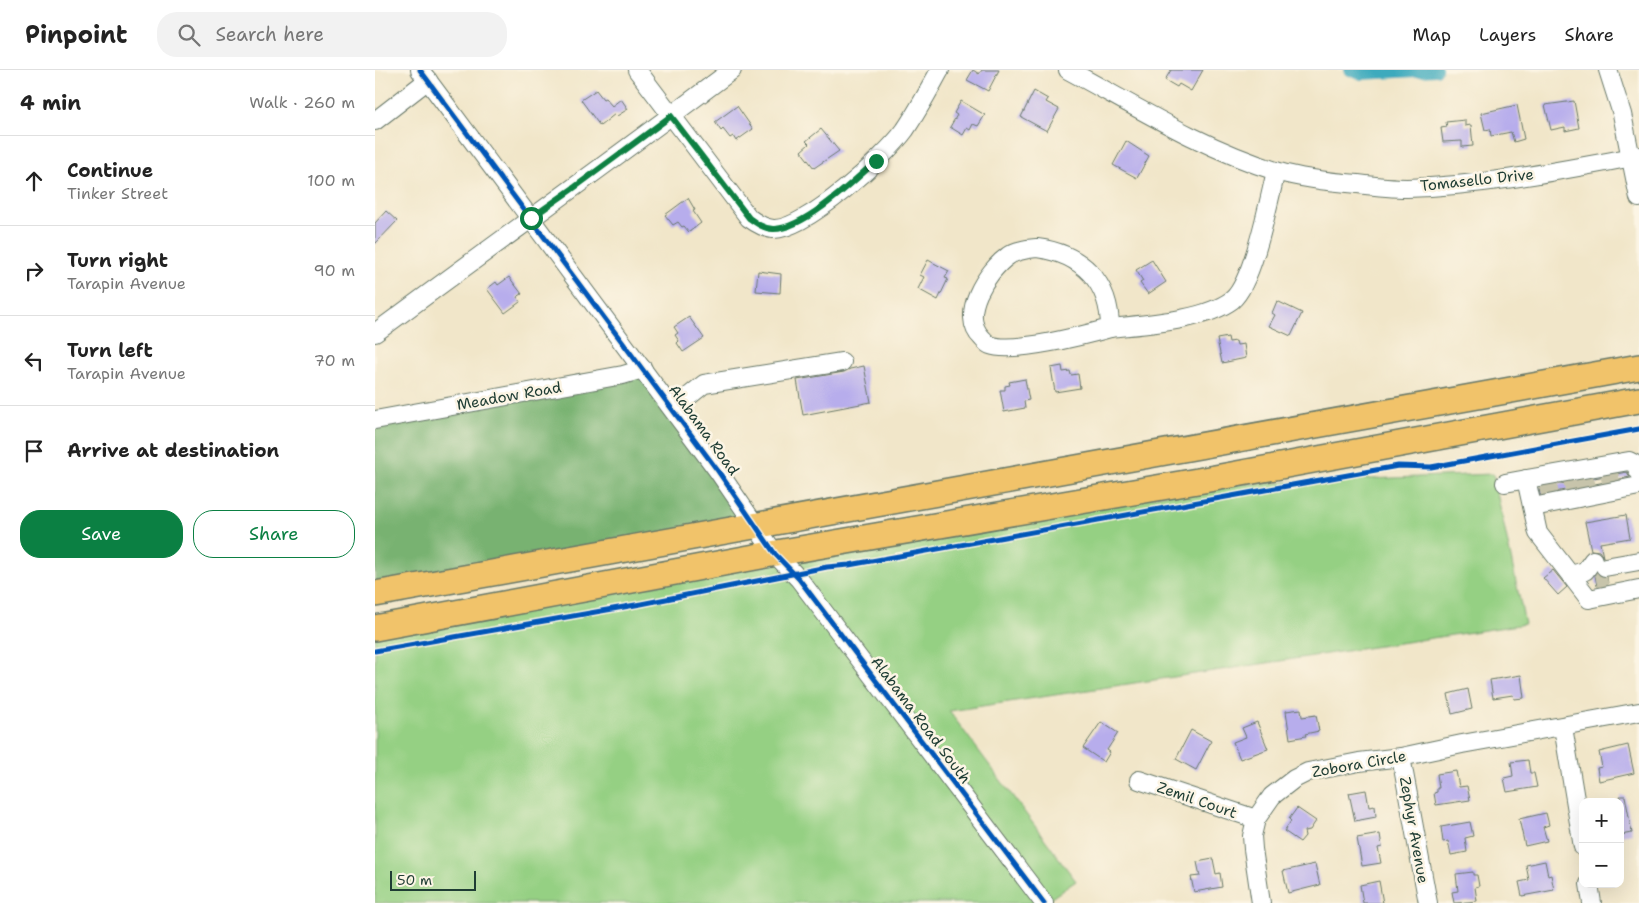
<!DOCTYPE html>
<meta charset="utf-8">
<style>
:root{--surface:#fff;--page:#f2f2f2;--text:#222;--muted:#767676;--line:#e0e0e0;--accent:#0b8043}
body{margin:0;font-family:"Shantell Sans",sans-serif;background:var(--page);color:var(--text)}
.controls{position:absolute;right:15px;bottom:15px;display:grid;overflow:hidden;border-radius:10px;box-shadow:0 5px 20px #0002}
.controls button{width:45px;height:45px;display:grid;place-items:center;padding:0;border:0;border-bottom:1px solid var(--line);background:var(--surface);color:var(--text);font:25px sans-serif}
.scale{position:absolute;left:15px;bottom:12px;width:86px;box-sizing:border-box;padding-left:5px;border:2px solid #1f3d34;border-top:0;font-size:14px;line-height:18px;white-space:nowrap;color:#1f3d34;-webkit-text-stroke:4px #fcf5e5;paint-order:stroke}
.stop{position:absolute;width:15px;height:15px;margin:-11px;border:4px solid #0b8043;border-radius:50%;background:#fff}
.stop.end{background:#0b8043;border-color:#fff;box-shadow:0 1px 5px #0008}
.list{margin:0;padding:0;list-style:none}
h2{display:flex;justify-content:space-between;align-items:center;height:65px;margin:0;padding:0 20px;font-size:21px}
h2 small{font-size:16px;font-weight:400;color:var(--muted)}
.list li{display:grid;grid-template-columns:32px 1fr auto;gap:15px;align-items:center;box-sizing:border-box;height:90px;padding:0 20px;border-top:1px solid var(--line)}
.list b{display:block;font-size:19px;white-space:nowrap}
.list p{margin:0;font-size:16px;white-space:nowrap;color:var(--muted)}
.list em{font-size:16px;font-style:normal;color:var(--muted)}
.actions{display:flex;gap:10px;padding:15px 20px}
.actions a{flex:1;padding:11px 0;border:1px solid var(--accent);border-radius:20px;text-align:center;font-size:18px;color:var(--accent)}
.actions .main{background:var(--accent);color:#fff}
.icon{flex:none;width:28px;height:28px;fill:none;stroke:currentColor;stroke-width:2;stroke-linecap:round;stroke-linejoin:round}
.map{position:relative;flex:none;width:1264px;height:833px;overflow:hidden}
header{display:flex;align-items:center;gap:30px;box-sizing:border-box;height:70px;padding:0 25px;background:var(--surface);border-bottom:1px solid var(--line)}
header strong{font-size:24px}
nav{display:flex;gap:28px;margin-inline-start:auto;font-size:18px}
.search{width:350px;height:45px;background:var(--page);display:flex;align-items:center;gap:12px;box-sizing:border-box;padding:0 18px;border-radius:20px;color:var(--muted);font-size:19px}
main{display:flex}
aside{flex:1;background:var(--surface)}
.map>svg:first-child{display:block}
.green{fill:#95d083;stroke:#5a865c}
.forest{fill:#78b271;stroke:#4c7852}
.lines{fill:none;stroke-linecap:round;stroke-linejoin:round}
.canal{stroke:#3daabd;stroke-width:12}
.building{fill:#b7adec}
.minor-tunnel{stroke:#c7c4ab;stroke-width:18;stroke-dasharray:18 9;stroke-linecap:butt}
.minor-casing{stroke:#687868;stroke-width:20}
.highway-casing{stroke:#687868;stroke-width:28}
.minor{stroke:#fff;stroke-width:18}
.highway{stroke:#f1c36a;stroke-width:25}
.cycleway-casing{stroke:#fcf5e5;stroke-width:8}
.cycleway{stroke:#0057b8;stroke-width:5}
.route{stroke:#0b8043;stroke-width:6}
.labels{text-anchor:middle;stroke-width:5;stroke-linejoin:round;paint-order:stroke}
.street-label{font-size:15px;fill:#1f3d34;stroke:#fcf5e5}
</style>
<header>
<strong>Pinpoint</strong>
<div class="search"><svg class="icon" aria-label="search" viewBox="0 0 24 24"><circle cx="10" cy="10" r="6"/><path d="M15 15l6 6"/></svg>Search here</div>
<nav><a>Map</a><a>Layers</a><a>Share</a></nav>
</header>
<main>
<aside>
<h2>4 min<small>Walk · 260 m</small></h2>
<ul class="list">
<li><svg class="icon" aria-label="ahead" viewBox="0 0 24 24"><path d="M12 20V5M6 11l6-6 6 6"/></svg><div><b>Continue</b><p>Tinker Street</p></div><em>100 m</em></li>
<li><svg class="icon" aria-label="right" viewBox="0 0 24 24"><path d="M7 20v-9h11M14 6l5 5-5 5"/></svg><div><b>Turn right</b><p>Tarapin Avenue</p></div><em>90 m</em></li>
<li><svg class="icon" aria-label="left" viewBox="0 0 24 24"><path d="M17 20v-9H6M10 6l-5 5 5 5"/></svg><div><b>Turn left</b><p>Tarapin Avenue</p></div><em>70 m</em></li>
<li><svg class="icon" aria-label="arrive" viewBox="0 0 24 24"><path d="M6 21V4h12l-3 4 3 4H6"/></svg><div><b>Arrive at destination</b></div></li>
</ul>
<div class="actions"><a class="main">Save</a><a>Share</a></div>
</aside>
<div class="map">
<svg width="1264" height="833" viewBox="0 0 1264 833">
<rect width="100%" height="100%" fill="#fcf5e5"/>
<filter id="ink" filterUnits="userSpaceOnUse"><feTurbulence type="fractalNoise" baseFrequency=".02" numOctaves="2"/><feDisplacementMap in="SourceGraphic" scale="10" xChannelSelector="R" yChannelSelector="G"/><feConvolveMatrix kernelMatrix="1 2 1 2 8 2 1 2 1" color-interpolation-filters="sRGB"/></filter>
<filter id="wash" filterUnits="userSpaceOnUse"><feTurbulence type="fractalNoise" baseFrequency=".0096" numOctaves="4" result="noise"/><feDisplacementMap in="SourceGraphic" scale="20" xChannelSelector="R" yChannelSelector="G"/><feGaussianBlur stdDeviation="1.12" result="paint"/><feColorMatrix in="noise" values="0 0 0 0 0 0 0 0 0 0 0 0 0 0 0 0 0 1.4 0 .05"/><feComposite in="paint" operator="in"/></filter>
<g filter="url(#wash)">
<rect width="100%" height="100%" fill="#f1e6c9"/>
<!-- green -->
<polygon class="green" points="1118,404 1150,554 574,641 701,811 669,833 0,833 0,565 842,415"/>
<!-- forest -->
<polygon class="forest" points="258,295 370,451 0,517 0,351"/>
<g class="lines">
<!-- canal -->
<polyline class="canal" points="975,0 985,4 1061,0"/>
</g>
<g id="blocks">
<!-- building -->
<g class="building">
<polygon points="598,0 604,4 607,0 624,0 613,21 592,10"/>
<polygon points="796,0 828,0 816,21 804,14 802,17 790,10"/>
<polygon points="221,20 228,29 230,28 237,36 246,29 253,39 242,46 240,44 225,56 206,30"/>
<polygon points="659,21 673,29 671,32 684,39 672,61 646,47"/>
<polygon points="586,31 610,45 603,56 598,54 595,60 592,58 588,65 575,57 582,45 579,43"/>
<polygon points="1199,31 1204,58 1190,61 1190,57 1176,60 1170,35"/>
<polygon points="1142,35 1149,69 1139,72 1136,62 1116,66 1115,59 1110,60 1106,43"/>
<polygon points="362,36 378,59 361,71 358,66 355,68 348,59 346,61 340,52"/>
<polygon points="1090,50 1090,56 1096,55 1098,76 1087,77 1087,71 1068,72 1066,58 1072,57 1071,52"/>
<polygon points="446,59 464,81 439,98 426,81 434,74 431,71"/>
<polygon points="751,71 774,86 762,108 738,95"/>
<polygon points="313,128 320,140 318,141 326,153 314,162 309,156 307,157 303,152 298,155 290,145"/>
<polygon points="11,141 22,151 0,174 0,153"/>
<polygon points="553,190 574,201 570,208 573,209 563,230 543,219 549,207 545,205"/>
<polygon points="777,190 791,212 773,224 765,213 768,211 761,200"/>
<polygon points="383,201 406,204 405,223 381,221"/>
<polygon points="134,207 147,224 142,227 145,232 130,243 112,219 121,212 123,215"/>
<polygon points="902,231 927,243 916,266 894,256 900,245 897,243"/>
<polygon points="314,247 329,268 308,282 302,273 304,271 300,265 303,263 299,257"/>
<polygon points="853,267 854,272 861,271 862,275 869,274 871,288 847,293 842,269"/>
<polygon points="489,296 496,332 428,345 422,310 469,302 475,299"/>
<polygon points="687,296 688,302 695,301 696,305 703,304 705,318 680,322 676,298"/>
<polygon points="650,309 654,330 649,331 650,338 629,342 625,320 630,320 630,316 635,315 634,312"/>
<polygon points="1252,402 1255,407 1165,425 1164,418"/>
<polygon points="1251,445 1255,468 1225,473 1228,487 1224,481 1216,480 1210,452"/>
<polygon points="1178,500 1192,517 1183,525 1168,508"/>
<polygon points="1222,503 1226,507 1232,507 1233,514 1222,516 1220,505"/>
<polygon points="1146,605 1149,628 1139,629 1138,625 1118,628 1115,610"/>
<polygon points="1093,619 1097,639 1077,644 1073,624"/>
<polygon points="926,639 927,647 941,645 944,661 930,664 931,666 915,669 911,641"/>
<polygon points="726,652 743,663 732,680 735,682 729,692 708,678"/>
<polygon points="882,652 893,679 865,689 858,672 871,667 867,658"/>
<polygon points="816,660 836,671 821,700 801,689"/>
<polygon points="1253,675 1259,703 1224,711 1222,698 1227,697 1224,682"/>
<polygon points="1153,690 1155,703 1159,703 1162,717 1132,722 1129,708 1138,706 1136,692"/>
<polygon points="1081,701 1084,717 1092,716 1095,730 1061,735 1059,723 1062,722 1062,718 1064,718 1062,704"/>
<polygon points="991,720 994,737 1000,736 1001,747 980,751 974,723"/>
<polygon points="1245,726 1250,726 1257,763 1245,765"/>
<polygon points="922,738 941,751 935,760 929,761 930,766 925,772 909,761 916,751 914,749"/>
<polygon points="1171,743 1174,755 1168,757 1172,771 1150,776 1144,749"/>
<polygon points="1095,752 1098,766 1090,768 1092,782 1076,785 1073,771 1068,772 1066,757"/>
<polygon points="1005,764 1007,777 1003,778 1006,793 987,796 982,768"/>
<polygon points="838,789 841,804 845,803 847,817 819,822 816,807 825,806 822,792"/>
<polygon points="1170,791 1173,806 1176,805 1179,820 1147,826 1144,812 1154,810 1151,795"/>
<polygon points="940,794 945,815 913,823 908,801"/>
<polygon points="1098,802 1098,805 1102,805 1104,816 1100,817 1102,831 1079,833 1077,822 1083,821 1081,804"/>
<polygon points="1004,811 1008,833 988,833 985,815"/>
</g>
</g>
</g>
<g filter="url(#ink)">
<use href="#blocks" fill-opacity="0" stroke="#687868" stroke-width="1"/>
<g class="lines">
<!-- minor-tunnel -->
<g class="minor-tunnel">
<polyline points="1234,402 1236,413"/>
<polyline points="1209,406 1212,417"/>
<polyline points="1197,409 1199,419"/>
<polyline points="1172,413 1175,424"/>
<polyline points="1221,509 1232,507"/>
</g>
<defs>
<g id="minor">
<polyline points="45,0 343,401 400,484 424,509 669,833"/>
<path d="M 262,0 L 374,148 C 381,153 389,158 398,159 C 430,161 512,85 530,60 C 543,41 554,20 565,0"/>
<path d="M 693,0 C 760,36 827,78 901,101 C 927,109 956,112 983,114 C 999,116 1016,118 1032,118 C 1110,116 1187,100 1264,86"/>
<polyline points="1233,0 1247,44 1264,128"/>
<polyline points="0,51 53,10"/>
<path d="M 662,178 C 707,184 735,212 735,258 C 710,265 637,284 615,275 C 612,274 609,270 607,268 C 583,245 612,201 633,186 C 641,180 652,179 662,178 Z"/>
<path d="M 735,258 C 770,254 829,251 857,230 C 878,213 894,130 901,101"/>
<path d="M 0,263 C 119,175 239,89 357,0"/>
<polyline points="298,339 329,314 467,292"/>
<polyline points="0,350 248,305 268,299"/>
<polyline points="1151,409 1163,463 1214,529 1264,519"/>
<polyline points="1130,413 1254,391 1260,394 1264,402"/>
<polyline points="1158,437 1264,416"/>
<polyline points="1230,497 1264,491"/>
<polyline points="1196,505 1210,501 1218,490"/>
<polyline points="1188,657 1208,777"/>
<polyline points="1026,687 1053,833"/>
<polyline points="764,710 881,749"/>
<polyline points="1214,814 1217,833"/>
<polyline points="886,833 878,779 877,766 881,749 897,726 919,709 933,702 984,692 1026,687 1087,674 1264,642"/>
</g>
<g id="highway">
<polyline points="0,524 1264,297"/>
<polyline points="0,558 396,484 840,408 1264,330"/>
</g>
</defs>
<!-- minor casing -->
<use href="#minor" class="minor-casing"/>
<!-- highway casing -->
<use href="#highway" class="highway-casing"/>
<!-- minor -->
<use href="#minor" class="minor"/>
<!-- highway -->
<use href="#highway" class="highway"/>
<defs>
<g id="cycleway">
<polyline points="45,0 343,401 400,484 424,509 669,833"/>
<polyline points="0,581 266,534 452,497 474,495 1023,396 1056,397 1264,359"/>
</g>
</defs>
<!-- cycleway casing -->
<use href="#cycleway" class="cycleway-casing"/>
<!-- cycleway -->
<use href="#cycleway" class="cycleway"/>
</g>
</g>
<g class="lines" filter="url(#ink)">
<!-- route -->
<path class="route" d="M 156,148 L 200,117 L 296,46 L 374,148 C 381,153 389,159 398,159 C 428,160 479,111 501,91"/>
</g>
<g class="labels">
<!-- street labels -->
<g class="street-label">
<text transform="translate(1102 110) rotate(-6)" y="5">Tomasello Drive</text>
<text transform="translate(134 326) rotate(-10)" y="5">Meadow Road</text>
<text transform="translate(329 360) rotate(54)" y="5">Alabama Road</text>
<text transform="translate(546 650) rotate(53)" y="5">Alabama Road South</text>
<text transform="translate(984 694) rotate(-10)" y="5">Zobora Circle</text>
<text transform="translate(822 730) rotate(19)" y="5">Zemil Court</text>
<text transform="translate(1039 760) rotate(80)" y="5">Zephyr Avenue</text>
</g>
</g>
</svg>
<div class="controls">
<button>+</button>
<button>−</button>
</div>
<div class="scale">50 m</div>
<div class="stop" style="left:156px;top:148px"></div>
<div class="stop end" style="left:501px;top:91px"></div>
</div>
</main>
